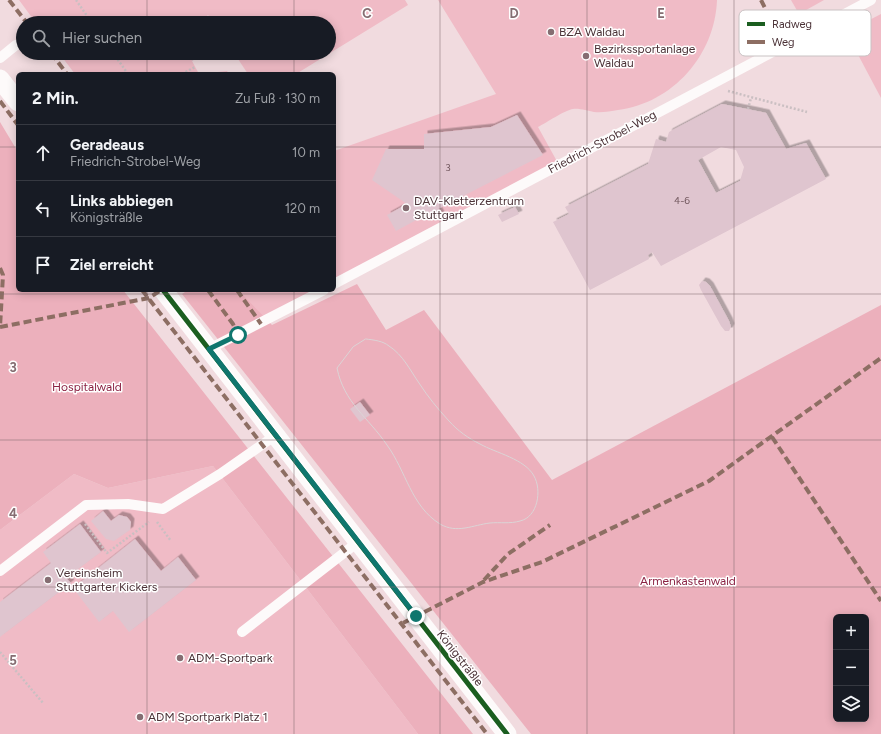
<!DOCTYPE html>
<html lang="de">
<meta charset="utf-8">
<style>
:root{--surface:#171b24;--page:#20242c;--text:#f1f3f6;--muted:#9ea1a6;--line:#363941}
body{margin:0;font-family:Figtree,sans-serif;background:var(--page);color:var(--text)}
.controls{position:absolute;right:12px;bottom:12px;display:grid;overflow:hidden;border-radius:6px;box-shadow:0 2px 10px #0003}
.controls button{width:36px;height:36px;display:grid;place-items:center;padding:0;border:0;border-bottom:1px solid var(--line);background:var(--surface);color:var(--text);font:20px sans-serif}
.stop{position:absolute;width:12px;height:12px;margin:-9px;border:3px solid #0f766e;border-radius:50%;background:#fff}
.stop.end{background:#0f766e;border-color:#fff;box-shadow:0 1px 4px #0008}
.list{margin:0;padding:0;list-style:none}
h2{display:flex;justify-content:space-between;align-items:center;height:52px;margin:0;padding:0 16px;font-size:17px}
h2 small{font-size:13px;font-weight:400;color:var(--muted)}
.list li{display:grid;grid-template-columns:26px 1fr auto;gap:12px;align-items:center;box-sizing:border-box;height:56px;padding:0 16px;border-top:1px solid var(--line)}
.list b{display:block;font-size:15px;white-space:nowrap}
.list p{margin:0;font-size:13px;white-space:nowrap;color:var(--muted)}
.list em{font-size:13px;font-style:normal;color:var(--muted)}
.icon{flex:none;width:22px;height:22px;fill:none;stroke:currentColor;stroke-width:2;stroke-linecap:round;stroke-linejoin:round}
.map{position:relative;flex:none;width:881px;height:734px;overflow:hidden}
.search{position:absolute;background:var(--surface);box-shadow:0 2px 10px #0003;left:16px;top:16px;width:320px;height:44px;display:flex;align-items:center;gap:10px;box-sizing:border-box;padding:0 14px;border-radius:22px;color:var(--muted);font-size:15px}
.panel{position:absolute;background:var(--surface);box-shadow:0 2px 10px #0003;left:16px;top:72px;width:320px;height:220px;border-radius:6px}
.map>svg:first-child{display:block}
.green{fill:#f0bbc6}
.forest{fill:#ecb0bc;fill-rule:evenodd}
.building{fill:#dfc5cf;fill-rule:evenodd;filter:url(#shadow)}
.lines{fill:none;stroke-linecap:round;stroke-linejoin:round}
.path{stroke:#cabfc2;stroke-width:2.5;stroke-dasharray:2 2;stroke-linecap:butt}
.lane{stroke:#fdfafa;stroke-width:10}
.street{stroke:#fdfafa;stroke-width:19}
.tram{stroke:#dcd4d6;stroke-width:1}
.quiet{stroke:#8d6e63;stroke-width:4;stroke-dasharray:8 4;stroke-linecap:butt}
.cycleway-casing{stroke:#fff;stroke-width:8}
.cycleway{stroke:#1b5e20;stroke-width:5}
.route{stroke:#0f766e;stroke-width:5}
.grid{fill:none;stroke:#856d72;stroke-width:1;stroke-opacity:0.55}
.poi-dot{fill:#856d72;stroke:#fff;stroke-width:1.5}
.labels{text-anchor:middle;stroke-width:3;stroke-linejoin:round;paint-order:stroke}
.number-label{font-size:10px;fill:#72585e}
.poi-label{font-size:12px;fill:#4b3237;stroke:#fff;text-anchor:start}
.street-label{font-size:12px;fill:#4b3237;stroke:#fff}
.park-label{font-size:12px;fill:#8b2344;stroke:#fff}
.key{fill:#fff;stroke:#c9c2c3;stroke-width:1}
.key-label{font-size:11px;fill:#4b3237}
.grid-label{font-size:13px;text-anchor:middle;font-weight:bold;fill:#856d72;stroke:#fff;stroke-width:3;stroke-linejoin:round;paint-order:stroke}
</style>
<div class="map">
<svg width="881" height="734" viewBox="0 0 881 734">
<defs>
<filter id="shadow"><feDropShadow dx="3.5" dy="-3.5" stdDeviation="0" flood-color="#0004"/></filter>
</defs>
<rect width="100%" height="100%" fill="#f1dbdf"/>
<!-- green -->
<g class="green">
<polygon points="19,0 405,0 408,5 296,74 248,74 234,53 329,53 329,23 214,23 208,15 201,23 36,23"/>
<path d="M 438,0 L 717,0 C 715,55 673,103 618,110 C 611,111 602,113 594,112 C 588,111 579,108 573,109 C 565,110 546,123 538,127 L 559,165 L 334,284 L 334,151 L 496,94 Z"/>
<polygon points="791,0 824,0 799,14"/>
<polygon points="881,14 881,98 846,32"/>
<polygon points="59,53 205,53 192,61 199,74 227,71 229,74 75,74"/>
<polygon points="235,290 324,290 261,324"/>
<polygon points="213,466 418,734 0,734 0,530 74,474 108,488"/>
</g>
<!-- forest -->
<g class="forest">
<polygon points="0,122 18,152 18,290 123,290 473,734 418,734 213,466 108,488 74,474 0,530"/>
<path d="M 357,284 L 386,330 L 424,310 L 552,480 L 881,305 L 881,734 L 531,734 L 182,294 L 188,290 L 238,290 L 272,325 ZM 836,617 L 866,617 L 866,719 L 836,719 Z"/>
</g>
<!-- building -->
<g class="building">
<polygon points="187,53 205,53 192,61"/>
<path d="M 722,104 L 766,113 L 786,149 L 806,143 L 826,179 L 661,266 L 652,252 L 648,255 L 649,259 L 590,290 L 553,222 L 569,214 L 565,207 L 648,164 L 656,139 L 666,142 L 669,132 ZM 721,147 L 736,150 L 744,167 L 740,181 L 716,193 L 698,160 Z"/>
<polygon points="517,115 543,155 438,209 441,215 435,218 431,212 396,231 387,215 407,204 372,180 386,149 424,149 424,134 491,127"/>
<polygon points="515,207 519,214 502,222 498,215"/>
<polygon points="702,281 706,282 710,286 729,321 731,327 729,331 725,331 721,326 701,290 699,285"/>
<polygon points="360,402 370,415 360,422 350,409"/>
<polygon points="103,511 111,521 119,515 127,517 131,522 130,530 114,541 106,539 91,521"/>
<polygon points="80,524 101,552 66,578 71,583 0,637 0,602 51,563 43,552"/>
<polygon points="135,539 161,571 178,557 196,580 129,632 113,611 99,622 73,588"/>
</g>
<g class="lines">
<!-- path -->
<g class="path">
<polyline points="76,0 92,23"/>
<polyline points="113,53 128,74"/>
<polyline points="182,74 195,67"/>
<polyline points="728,91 807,112"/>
<polyline points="748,109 751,98"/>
<polyline points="157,522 171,541"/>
<polyline points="85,524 107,553 149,522"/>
<polyline points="0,652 43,703"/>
</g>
<!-- lane -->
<g class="lane">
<polyline points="0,58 16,45"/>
<polyline points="334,284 871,0"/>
<polyline points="209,349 324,290"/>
<polyline points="0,571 86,505 128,504 163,509 220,474 276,435"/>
<polyline points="242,632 358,542"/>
</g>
<!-- street -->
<g class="street">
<polyline points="0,79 18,102"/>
<polyline points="163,290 507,734"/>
</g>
<!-- tram -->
<path class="tram" d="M 366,339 C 374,340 383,341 389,346 C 403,355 410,370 419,383 C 428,397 438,409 449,421 C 458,431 468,438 480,444 C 496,453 525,459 534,476 C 542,490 538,517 520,521 C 510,524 500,522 490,523 C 473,525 457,534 440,524 C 411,506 406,471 387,445 C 368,417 344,403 337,368 L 353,347 Z"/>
<!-- quiet -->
<g class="quiet">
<polyline points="9,0 27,23"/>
<polyline points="761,0 768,14 787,44"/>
<polyline points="51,53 67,74"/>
<polyline points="0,101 18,125"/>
<polyline points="0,268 3,275 0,327"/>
<polyline points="142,290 487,734"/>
<polyline points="208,290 233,324 238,335"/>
<polyline points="237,290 261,324"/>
<polyline points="0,327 149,298 161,290"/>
<polyline points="772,437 881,601"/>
<polyline points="484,580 508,554 550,525"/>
<polyline points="403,623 483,582 542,562 709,481 881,358"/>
</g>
<defs>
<polyline id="cycleway" points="163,290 507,734"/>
</defs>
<!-- cycleway casing -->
<use href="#cycleway" class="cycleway-casing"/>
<!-- cycleway -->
<use href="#cycleway" class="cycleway"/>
</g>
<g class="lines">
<!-- route -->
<polyline class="route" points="238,335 209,349 416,616"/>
</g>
<!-- grid -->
<path class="grid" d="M 147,0 L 147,23M 294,0 L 294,23M 440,0 L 440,734M 587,0 L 587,734M 734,0 L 734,734M 147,53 L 147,74M 294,53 L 294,74M 0,147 L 18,147M 334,147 L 881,147M 147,290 L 147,734M 294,290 L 294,734M 0,294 L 881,294M 0,440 L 881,440M 0,587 L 881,587"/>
<!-- markers -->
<g class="poi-dot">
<circle cx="551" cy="32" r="4"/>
<circle cx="586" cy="56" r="4"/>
<circle cx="406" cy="208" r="4"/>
<circle cx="48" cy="580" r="4"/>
<circle cx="180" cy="658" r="4"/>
<circle cx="140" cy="717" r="4"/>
</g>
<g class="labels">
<!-- number labels -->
<g class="number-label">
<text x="448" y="171">3</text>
<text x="682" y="204">4-6</text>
</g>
<!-- poi labels -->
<g class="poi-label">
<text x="559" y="36">BZA Waldau</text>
<text x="594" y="53">Bezirkssportanlage<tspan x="594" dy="14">Waldau</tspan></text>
<text x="414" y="205">DAV-Kletterzentrum<tspan x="414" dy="14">Stuttgart</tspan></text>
<text x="56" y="577">Vereinsheim<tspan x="56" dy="14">Stuttgarter Kickers</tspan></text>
<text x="188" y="662">ADM-Sportpark</text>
<text x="148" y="721">ADM Sportpark Platz 1</text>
</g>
<!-- street labels -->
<g class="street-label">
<text transform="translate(602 142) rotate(-28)" y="4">Friedrich-Strobel-Weg</text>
<text transform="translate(460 658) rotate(52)" y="4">Königsträßle</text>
</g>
<!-- park labels -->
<g class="park-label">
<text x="87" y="391">Hospitalwald</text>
<text x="688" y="585">Armenkastenwald</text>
</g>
</g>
<!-- legend -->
<rect x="739" y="10" width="132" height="46" rx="6" class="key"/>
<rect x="747" y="22" width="18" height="4" fill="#1b5e20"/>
<rect x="747" y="40" width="18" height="4" fill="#8d6e63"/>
<g class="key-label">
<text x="772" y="28">Radweg</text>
<text x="772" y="46">Weg</text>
</g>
<g class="grid-label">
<text x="367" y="18">C</text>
<text x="514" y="18">D</text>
<text x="661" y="18">E</text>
<text x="13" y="372">3</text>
<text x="13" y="518">4</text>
<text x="13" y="665">5</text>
</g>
</svg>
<div class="controls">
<button>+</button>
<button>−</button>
<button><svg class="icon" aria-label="layers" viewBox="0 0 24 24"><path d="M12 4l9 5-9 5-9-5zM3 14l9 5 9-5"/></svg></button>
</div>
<div class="stop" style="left:238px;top:335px"></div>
<div class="stop end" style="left:416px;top:616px"></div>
<div class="search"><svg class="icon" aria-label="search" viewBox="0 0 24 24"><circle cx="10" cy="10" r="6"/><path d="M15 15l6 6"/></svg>Hier suchen</div>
<section class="panel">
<h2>2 Min.<small>Zu Fuß · 130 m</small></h2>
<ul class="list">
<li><svg class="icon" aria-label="ahead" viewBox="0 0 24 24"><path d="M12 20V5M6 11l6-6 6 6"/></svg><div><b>Geradeaus</b><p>Friedrich-Strobel-Weg</p></div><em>10 m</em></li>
<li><svg class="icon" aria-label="left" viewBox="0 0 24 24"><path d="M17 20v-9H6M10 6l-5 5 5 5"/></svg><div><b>Links abbiegen</b><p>Königsträßle</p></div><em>120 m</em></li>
<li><svg class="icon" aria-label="arrive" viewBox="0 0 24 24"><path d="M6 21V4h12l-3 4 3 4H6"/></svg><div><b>Ziel erreicht</b></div></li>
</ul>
</section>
</div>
